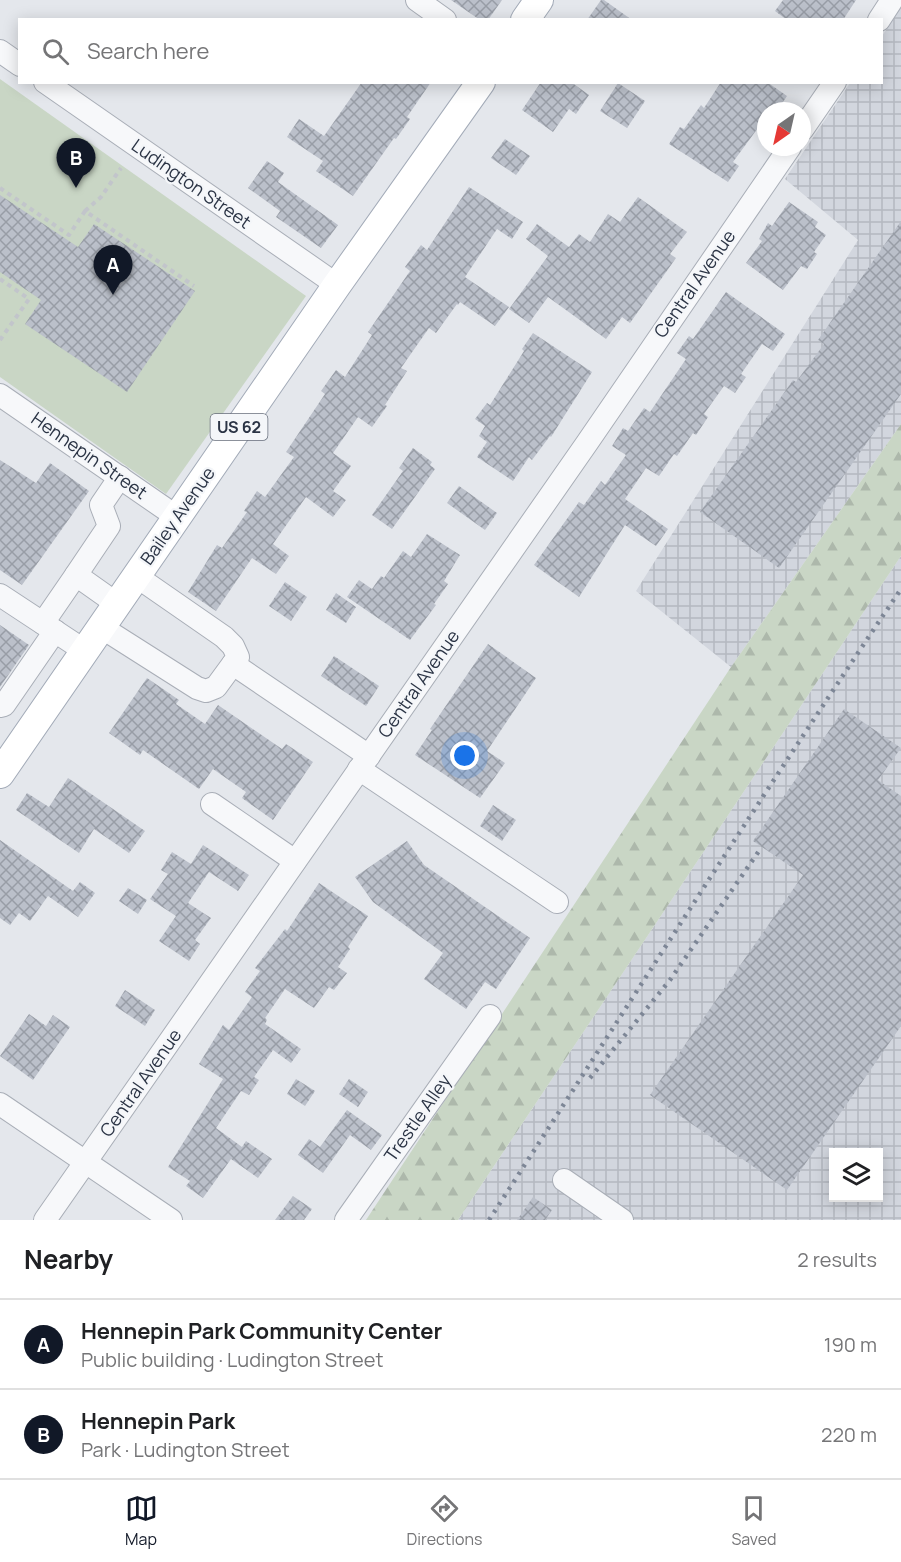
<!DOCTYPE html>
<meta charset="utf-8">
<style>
:root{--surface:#fff;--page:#f2f2f2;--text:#202124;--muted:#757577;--line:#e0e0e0;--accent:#111827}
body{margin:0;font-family:Manrope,sans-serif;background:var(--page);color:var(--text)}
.controls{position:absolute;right:18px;bottom:18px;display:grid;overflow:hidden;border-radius:0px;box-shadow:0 3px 15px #0003}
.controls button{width:54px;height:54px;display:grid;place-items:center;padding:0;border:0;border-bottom:2px solid var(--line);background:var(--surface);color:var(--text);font:30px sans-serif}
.compass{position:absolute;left:757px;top:102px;width:54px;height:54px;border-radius:50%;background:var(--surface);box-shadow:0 3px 15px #0003;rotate:214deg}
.you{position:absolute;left:465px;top:756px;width:21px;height:21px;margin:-15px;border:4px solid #fff;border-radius:50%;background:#1a73e8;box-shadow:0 0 0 9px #1a73e833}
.badge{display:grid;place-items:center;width:39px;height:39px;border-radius:50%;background:var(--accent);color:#fff;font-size:20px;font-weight:700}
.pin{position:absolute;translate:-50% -50px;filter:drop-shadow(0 2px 3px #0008)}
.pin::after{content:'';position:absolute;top:32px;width:21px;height:18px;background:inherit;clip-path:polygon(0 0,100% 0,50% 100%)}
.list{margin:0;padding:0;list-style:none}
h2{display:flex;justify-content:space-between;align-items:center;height:78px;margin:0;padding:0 24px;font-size:26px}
h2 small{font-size:20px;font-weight:400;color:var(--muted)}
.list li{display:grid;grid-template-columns:39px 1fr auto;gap:18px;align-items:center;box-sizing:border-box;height:90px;padding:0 24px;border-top:2px solid var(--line)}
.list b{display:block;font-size:22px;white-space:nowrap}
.list p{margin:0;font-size:20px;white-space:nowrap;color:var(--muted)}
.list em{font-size:20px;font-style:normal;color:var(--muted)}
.icon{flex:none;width:33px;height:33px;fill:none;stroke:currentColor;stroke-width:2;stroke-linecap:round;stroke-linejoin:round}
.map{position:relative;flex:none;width:901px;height:1220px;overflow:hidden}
.search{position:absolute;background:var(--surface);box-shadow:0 3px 15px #0003;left:18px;right:18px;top:18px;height:66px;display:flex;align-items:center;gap:15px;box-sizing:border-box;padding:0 21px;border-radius:0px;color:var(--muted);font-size:22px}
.sheet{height:258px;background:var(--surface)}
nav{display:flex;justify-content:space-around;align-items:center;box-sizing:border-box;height:84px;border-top:2px solid var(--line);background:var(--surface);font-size:16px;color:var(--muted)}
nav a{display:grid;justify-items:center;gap:3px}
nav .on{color:var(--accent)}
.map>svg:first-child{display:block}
.industrial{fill:url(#industrial-grid);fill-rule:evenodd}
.forest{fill:url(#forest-firs)}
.park{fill:#c9d6c5}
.building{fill:url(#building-cross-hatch)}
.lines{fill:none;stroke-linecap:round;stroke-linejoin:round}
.minor-casing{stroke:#a9aeb7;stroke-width:24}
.major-casing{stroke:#a3abb8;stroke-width:30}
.path{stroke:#c2c5cb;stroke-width:4;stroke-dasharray:4.5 4.5;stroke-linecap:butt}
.minor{stroke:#f7f8fa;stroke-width:22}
.major{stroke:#fff;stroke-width:28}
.rail{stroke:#7d8696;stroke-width:4.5;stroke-dasharray:3 6;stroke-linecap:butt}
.labels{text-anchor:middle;stroke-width:4.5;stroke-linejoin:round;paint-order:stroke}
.shield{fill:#f4f6f9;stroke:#676e7b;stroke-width:1.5}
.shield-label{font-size:16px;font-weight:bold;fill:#2b3445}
.street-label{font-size:18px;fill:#2b3445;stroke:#f4f6f9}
</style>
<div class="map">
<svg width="901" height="1220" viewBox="0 0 901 1220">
<defs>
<pattern id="industrial-grid" width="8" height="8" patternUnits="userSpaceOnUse" patternTransform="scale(1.5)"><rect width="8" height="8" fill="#d2d6de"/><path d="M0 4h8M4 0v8" fill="none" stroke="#b4b8c0"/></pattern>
<pattern id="forest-firs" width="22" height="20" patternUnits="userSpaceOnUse" patternTransform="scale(1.5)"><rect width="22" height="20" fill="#c9d6c5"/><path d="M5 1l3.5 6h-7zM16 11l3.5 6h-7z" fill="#adb8ab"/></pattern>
<pattern id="building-cross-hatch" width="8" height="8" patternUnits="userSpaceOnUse" patternTransform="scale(1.5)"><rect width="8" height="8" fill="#bbc0ca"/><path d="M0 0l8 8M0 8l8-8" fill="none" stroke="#989da6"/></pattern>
</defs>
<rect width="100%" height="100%" fill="#e4e7ec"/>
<!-- industrial -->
<g class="industrial">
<polygon points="901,7 901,424 731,667 636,591 858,240 785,179 850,83 882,82 882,36"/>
<path d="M 901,556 L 901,1220 L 458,1220 ZM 834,1152 L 878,1152 L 878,1198 L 834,1198 Z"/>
</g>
<!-- forest -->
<polygon class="forest" points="901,424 901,556 458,1220 366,1220 731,667"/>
<!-- park -->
<polygon class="park" points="0,79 306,296 166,494 0,377"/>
<!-- building -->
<g class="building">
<polygon points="451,0 502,0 488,20 480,20"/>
<polygon points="601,0 604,0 632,20 587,20"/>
<polygon points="783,0 856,0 843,20 787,20 775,11"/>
<polygon points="362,82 431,82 407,117 410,119 396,139 394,138 353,196 316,171 323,161 287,137 299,119 324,136"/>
<polygon points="541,82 571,82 589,95 576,114 569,109 553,132 522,110"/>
<polygon points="721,82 767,82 787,96 777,111 766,111 766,117 733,162 739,166 728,182 669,144 680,127 684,129 701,105 704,108"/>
<polygon points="618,83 645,101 627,128 600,111"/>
<polygon points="505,139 530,156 516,175 491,158"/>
<polygon points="267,161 284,173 278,182 338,225 321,248 276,217 280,211 248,188"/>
<polygon points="469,187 523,222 512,239 497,229 465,277 509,307 495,326 460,302 458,305 457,304 436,333 429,328 401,368 407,371 385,405 387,406 372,427 358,417 333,453 351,466 333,491 346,500 333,517 306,497 273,544 289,556 276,574 252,558 216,611 188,592 217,545 222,548 247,512 244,511 257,491 265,497 294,457 286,452 325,394 321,391 336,370 345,377 372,335 368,332 410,271 405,267 421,245 427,250"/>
<polygon points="0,195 78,247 94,224 195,291 127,392 25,324 41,300 0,272"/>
<polygon points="638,197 687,232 670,254 676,258 630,323 622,317 606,339 548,297 529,323 509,309 548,256 526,239 537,224 569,247 579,234 590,242 608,214 620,222"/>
<polygon points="789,202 818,222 815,227 826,235 814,252 817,254 807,269 801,266 783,290 746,263 762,241 759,239 768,223 772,226"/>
<polygon points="901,221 901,394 779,568 700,512 793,380 796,382 824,344 818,340"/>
<polygon points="726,292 785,334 773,351 762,344 741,374 746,377 735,393 724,386 704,414 708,417 696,435 693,433 677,456 674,454 659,476 646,468 625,499 668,529 656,546 625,525 579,597 534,565 579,502 584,505 601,481 605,485 626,455 612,446 623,428 628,431 644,408 650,412 686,359 677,353 689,336 693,339"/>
<polygon points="533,333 592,372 551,437 550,436 532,460 529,457 513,481 477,457 487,442 479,436 485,426 475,419 487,403 490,405 524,351 522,349"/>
<polygon points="413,448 432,462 430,465 435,469 392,529 372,515 403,471 399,468"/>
<polygon points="0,460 36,483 50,463 89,491 22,585 0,570"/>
<polygon points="459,486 497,513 485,530 447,503"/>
<polygon points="427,534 460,555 444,581 448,584 434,604 436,605 410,640 347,597 359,580 372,589 381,576 384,578 403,551 411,557"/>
<polygon points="285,582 307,597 291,621 269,606"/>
<polygon points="336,593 356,607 346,623 326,610"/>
<polygon points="0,625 29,645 0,687"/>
<polygon points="488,644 536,678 487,751 505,763 480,798 415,755 432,730 430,729"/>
<polygon points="334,656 379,686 366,706 321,676"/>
<polygon points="147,678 179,700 176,704 205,724 218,705 282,749 286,744 313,762 273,820 242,798 246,792 213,769 199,789 143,750 140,755 109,733"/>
<polygon points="844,709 901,748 878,780 901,796 901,1026 787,1190 650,1095 803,875 753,841"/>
<polygon points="68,778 145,831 129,853 94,829 79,853 16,810 27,793 49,807"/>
<polygon points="493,805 516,820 502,841 480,826"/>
<polygon points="0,840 73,891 80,882 95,893 78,917 48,896 30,921 19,913 10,925 0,918"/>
<polygon points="407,841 424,865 530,938 496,989 485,982 466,1009 424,979 443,953 373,902 355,877"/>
<polygon points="203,845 249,875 238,891 209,872 188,903 211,918 195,940 200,944 189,961 159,941 176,916 150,899 168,874 161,870 172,852 191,864"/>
<polygon points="319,883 368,916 348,947 350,949 338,967 347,973 334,990 329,987 314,1008 285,989 265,1018 267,1020 265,1024 301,1049 291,1063 273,1050 254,1077 259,1080 249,1095 241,1091 216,1128 242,1147 246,1141 272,1159 258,1178 231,1159 203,1198 186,1186 190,1181 168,1167 223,1079 199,1064 223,1025 229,1030 252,997 245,992 260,971 255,968 285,929 287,931"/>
<polygon points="128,888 147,900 138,914 119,901"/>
<polygon points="125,990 155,1010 145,1026 115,1006"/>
<polygon points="29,1014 46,1026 53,1015 70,1027 33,1080 0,1056"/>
<polygon points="296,1079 315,1091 305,1106 287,1094"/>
<polygon points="349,1079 368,1092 358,1107 339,1094"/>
<polygon points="347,1110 382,1135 371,1150 350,1135 323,1173 298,1155 309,1139 320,1147"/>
<polygon points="293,1196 312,1209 304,1220 275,1220"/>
<polygon points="533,1197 552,1210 545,1220 517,1220"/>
</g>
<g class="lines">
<defs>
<g id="minor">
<polyline points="417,0 445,20"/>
<polyline points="879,20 892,0"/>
<polyline points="0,51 20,65"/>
<polyline points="45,82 337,285"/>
<polyline points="802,130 835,82"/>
<polyline points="0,395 177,517"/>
<polyline points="0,595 85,651"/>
<polyline points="117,604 76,575 109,526 101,505 120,477"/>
<polyline points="43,623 76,575"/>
<polyline points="101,627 197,688 206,691 216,687 238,657 233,646 224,637 136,576"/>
<polyline points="233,664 369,756"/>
<polyline points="0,706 4,705 55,631"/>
<polyline points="359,769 557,902"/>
<polyline points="212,804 295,861"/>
<polyline points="0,1104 171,1220"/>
<polyline points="564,1180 622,1220"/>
<polyline points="45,1220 587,443 790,147"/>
<polyline points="346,1220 490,1016"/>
</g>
<g id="major">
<polyline points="525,20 539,0"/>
<polyline points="0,774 337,285 481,82"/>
</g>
</defs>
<!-- minor casing -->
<use href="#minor" class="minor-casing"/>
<!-- major casing -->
<use href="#major" class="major-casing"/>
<!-- path -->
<g class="path">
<polyline points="0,188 69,235 85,211 194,286"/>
<polyline points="85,211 101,197 121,168"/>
<polyline points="0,279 29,299 0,340"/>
</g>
<!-- minor -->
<use href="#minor" class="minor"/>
<!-- major -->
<use href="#major" class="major"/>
<!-- rail -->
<g class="rail">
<polyline points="590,1078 670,980 761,848"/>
<path d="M 489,1220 C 626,1009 760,797 901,589"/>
</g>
</g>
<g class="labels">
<!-- shield labels -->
<rect class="shield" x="210.5" y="414" width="57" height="26" rx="4.5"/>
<g class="shield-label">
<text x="239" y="433">US 62</text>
</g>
<!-- street labels -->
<g class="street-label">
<text transform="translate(191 184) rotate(35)" y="6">Ludington Street</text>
<text transform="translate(695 284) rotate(-55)" y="6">Central Avenue</text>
<text transform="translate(89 456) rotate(35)" y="6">Hennepin Street</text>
<text transform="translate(178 516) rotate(-55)" y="6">Bailey Avenue</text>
<text transform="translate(419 684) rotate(-55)" y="6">Central Avenue</text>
<text transform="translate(141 1083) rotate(-55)" y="6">Central Avenue</text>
<text transform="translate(418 1118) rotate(-55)" y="6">Trestle Alley</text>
</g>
</g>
</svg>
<div class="controls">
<button><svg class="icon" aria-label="layers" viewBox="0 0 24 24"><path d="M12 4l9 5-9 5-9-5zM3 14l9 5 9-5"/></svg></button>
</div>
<svg class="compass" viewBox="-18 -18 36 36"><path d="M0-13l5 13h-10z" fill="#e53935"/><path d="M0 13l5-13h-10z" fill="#757577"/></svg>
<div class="you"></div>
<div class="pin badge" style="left:113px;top:295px">A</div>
<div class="pin badge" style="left:76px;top:188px">B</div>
<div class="search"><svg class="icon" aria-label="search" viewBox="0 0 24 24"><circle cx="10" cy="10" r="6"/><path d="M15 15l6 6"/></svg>Search here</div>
</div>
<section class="sheet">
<h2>Nearby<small>2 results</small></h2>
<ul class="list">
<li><span class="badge">A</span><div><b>Hennepin Park Community Center</b><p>Public building · Ludington Street</p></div><em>190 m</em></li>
<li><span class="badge">B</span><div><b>Hennepin Park</b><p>Park · Ludington Street</p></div><em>220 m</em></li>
</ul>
</section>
<nav>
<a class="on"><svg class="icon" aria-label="map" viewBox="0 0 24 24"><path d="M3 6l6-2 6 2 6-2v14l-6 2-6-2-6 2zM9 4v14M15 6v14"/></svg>Map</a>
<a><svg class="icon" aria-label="directions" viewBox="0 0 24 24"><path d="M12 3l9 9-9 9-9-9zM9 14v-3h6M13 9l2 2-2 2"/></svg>Directions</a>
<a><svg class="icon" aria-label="saved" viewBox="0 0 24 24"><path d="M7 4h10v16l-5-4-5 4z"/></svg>Saved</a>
</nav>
